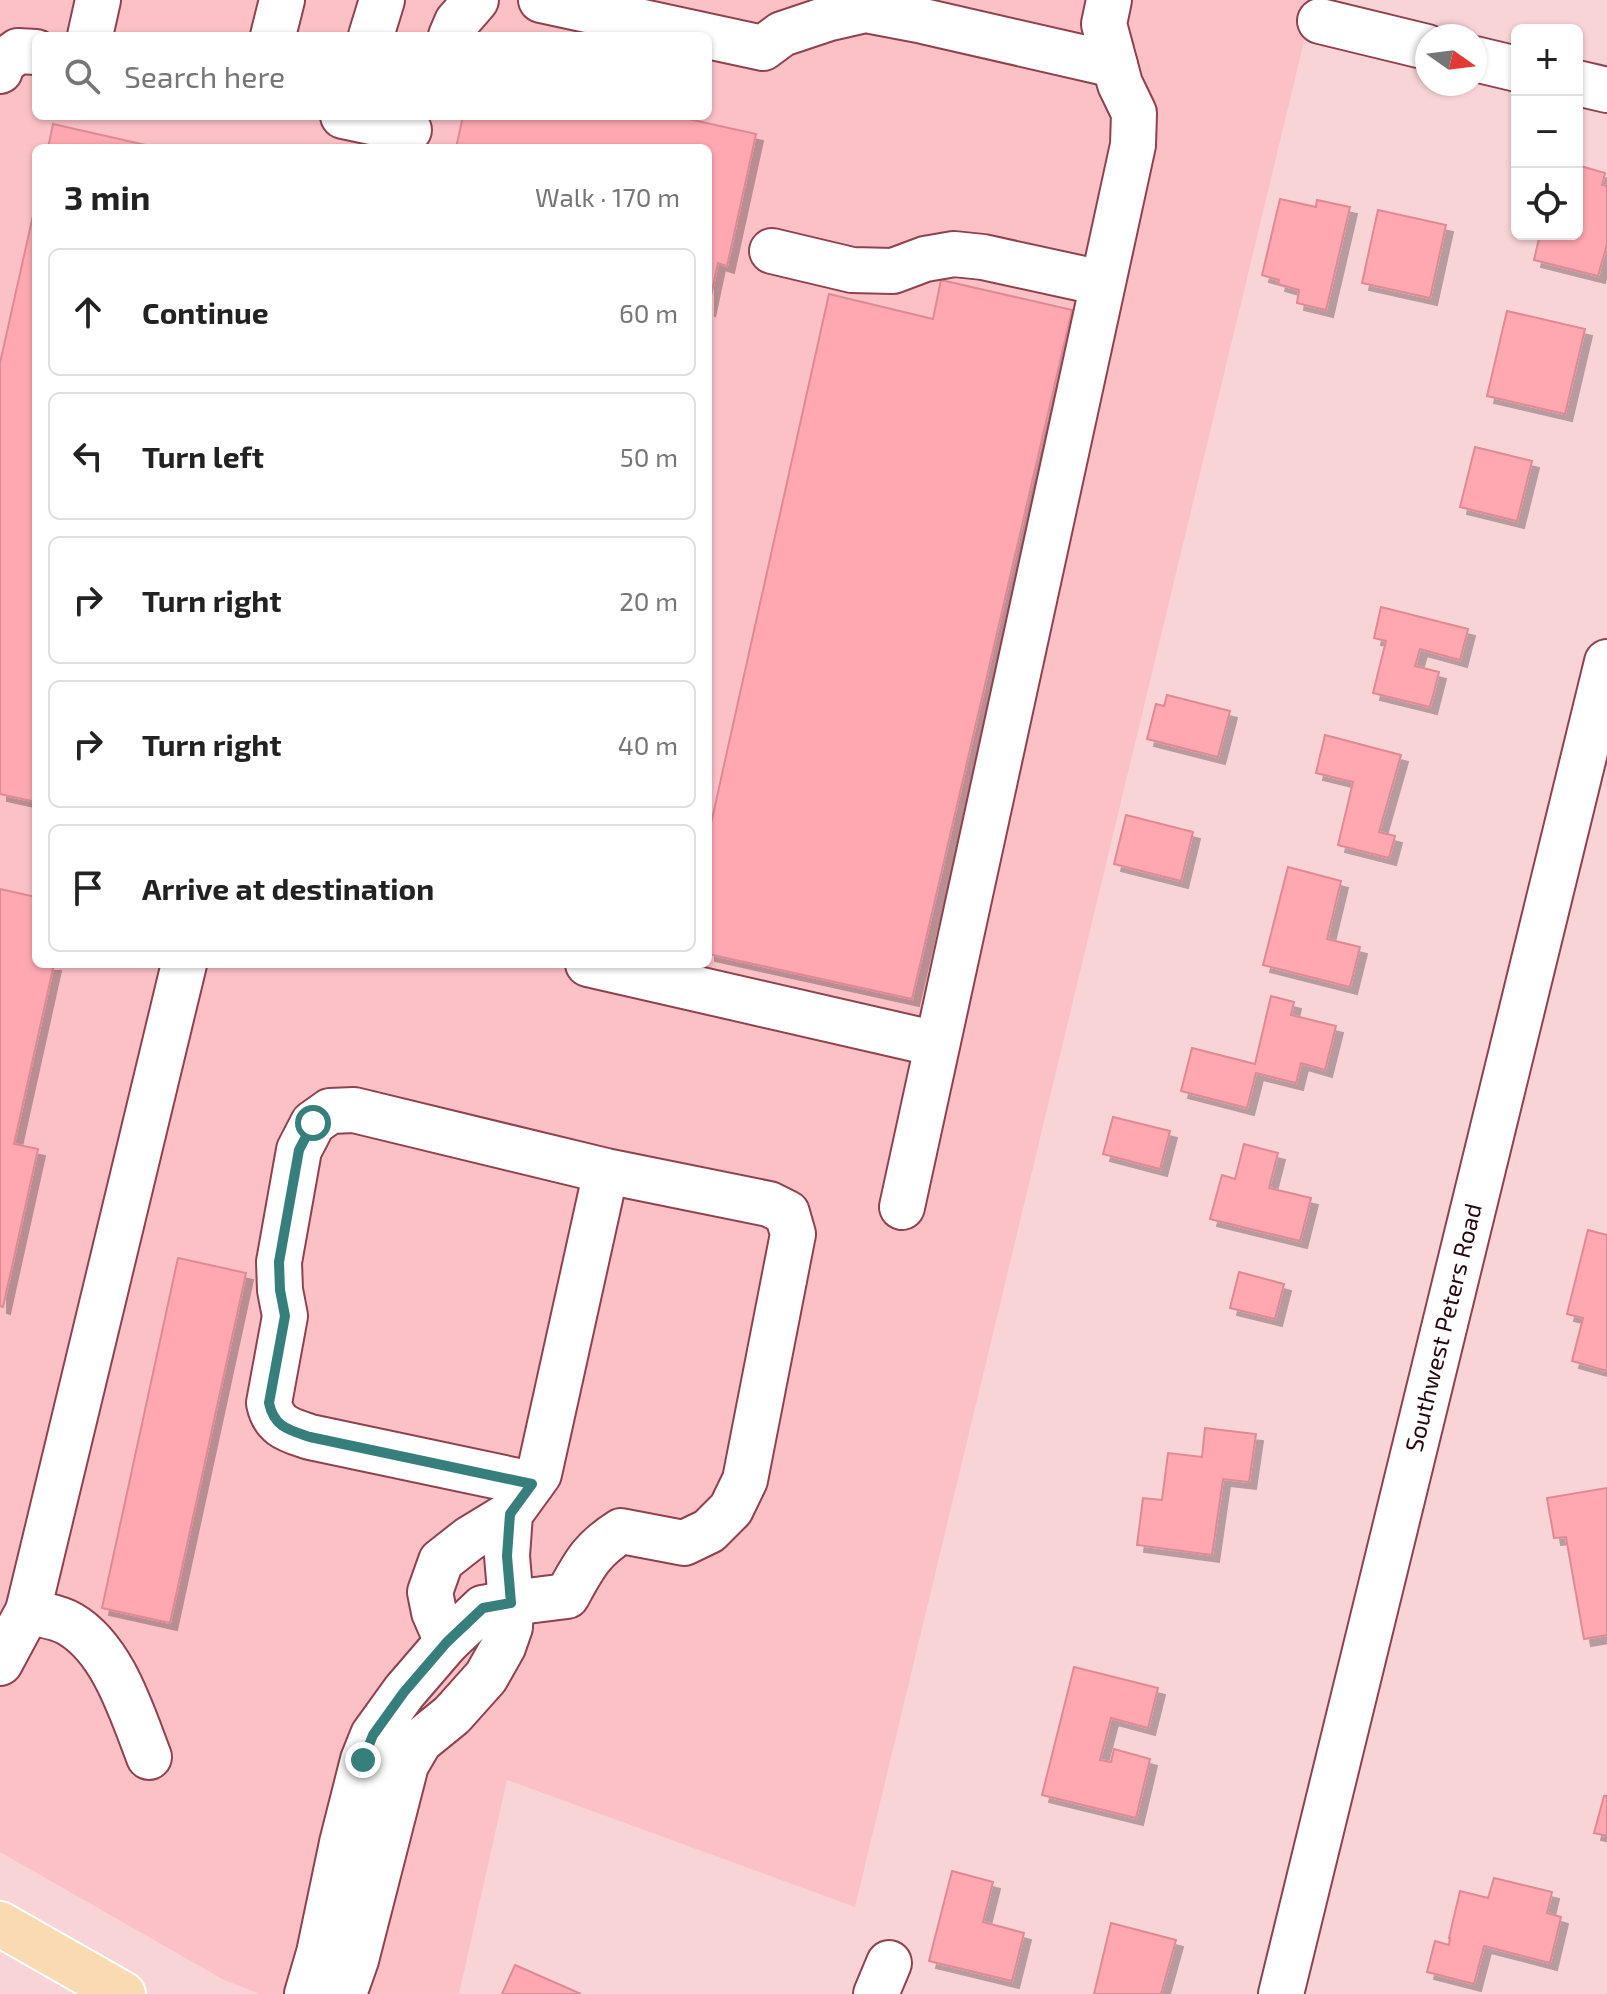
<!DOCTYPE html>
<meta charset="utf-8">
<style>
:root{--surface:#fff;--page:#f2f2f2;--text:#222;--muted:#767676;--line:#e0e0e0}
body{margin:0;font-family:"Exo 2",sans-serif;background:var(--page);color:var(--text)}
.controls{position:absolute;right:24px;top:24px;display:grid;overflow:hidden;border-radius:12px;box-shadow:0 2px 6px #0004}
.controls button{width:72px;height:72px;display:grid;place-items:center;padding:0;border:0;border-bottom:2px solid var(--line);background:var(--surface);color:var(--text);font:40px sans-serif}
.compass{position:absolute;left:1415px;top:24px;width:72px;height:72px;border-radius:50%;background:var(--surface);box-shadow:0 2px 6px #0004;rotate:104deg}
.stop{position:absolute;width:24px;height:24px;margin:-18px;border:6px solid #367f7c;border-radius:50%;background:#fff}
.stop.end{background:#367f7c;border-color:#fff;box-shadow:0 2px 8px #0008}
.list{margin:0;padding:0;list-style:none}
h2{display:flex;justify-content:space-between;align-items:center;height:104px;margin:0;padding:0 32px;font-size:34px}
h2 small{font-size:26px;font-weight:400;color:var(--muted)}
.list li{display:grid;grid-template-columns:52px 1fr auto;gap:24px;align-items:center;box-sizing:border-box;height:128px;margin:0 16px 16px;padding:0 16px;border:2px solid var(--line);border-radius:12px}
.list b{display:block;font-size:30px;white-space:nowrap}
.list em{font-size:26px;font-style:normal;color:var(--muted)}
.icon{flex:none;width:44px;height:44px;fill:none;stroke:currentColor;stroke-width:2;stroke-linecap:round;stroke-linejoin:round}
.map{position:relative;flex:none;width:1607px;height:1994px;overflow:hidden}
.search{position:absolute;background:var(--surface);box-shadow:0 2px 6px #0004;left:32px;top:32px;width:680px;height:88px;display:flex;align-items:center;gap:20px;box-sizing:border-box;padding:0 28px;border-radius:12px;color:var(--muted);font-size:30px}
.panel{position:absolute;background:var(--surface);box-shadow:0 2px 6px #0004;left:32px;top:144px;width:680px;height:824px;border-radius:12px}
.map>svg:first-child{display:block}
.built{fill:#fcc1c7;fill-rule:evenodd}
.building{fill:#ffa8b2;stroke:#de8a94;stroke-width:2;filter:url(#shadow)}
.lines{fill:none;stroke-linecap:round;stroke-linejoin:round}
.minor-casing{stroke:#8e424e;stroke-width:48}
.major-casing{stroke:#fff;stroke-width:48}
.minor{stroke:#fff;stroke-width:44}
.major{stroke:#fadab2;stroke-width:44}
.route{stroke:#367f7c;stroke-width:10}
.labels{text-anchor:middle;stroke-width:6;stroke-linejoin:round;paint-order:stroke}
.street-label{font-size:24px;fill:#27080e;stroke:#f9d4d7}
</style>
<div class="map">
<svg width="1607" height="1994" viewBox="0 0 1607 1994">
<defs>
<filter id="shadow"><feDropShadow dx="7" dy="7" stdDeviation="0" flood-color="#0004"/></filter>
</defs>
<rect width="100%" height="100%" fill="#f9d4d7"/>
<!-- built -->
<path class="built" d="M 0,0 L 1314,0 L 855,1907 L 507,1780 L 459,1994 L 260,1994 L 224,1980 L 0,1852 ZM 36,36 L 708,36 L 708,116 L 36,116 ZM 36,148 L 708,148 L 708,964 L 36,964 Z"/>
<!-- building -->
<g class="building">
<polygon points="463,116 675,116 756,134 727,266 718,263 708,310 708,148 456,148"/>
<polygon points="53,124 159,148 48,148"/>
<polygon points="1577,165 1605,173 1602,185 1607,186 1607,244 1598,276 1534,260 1540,234 1577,234"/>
<polygon points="1280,199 1316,207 1317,200 1350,207 1326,310 1297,303 1299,290 1278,284 1279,280 1262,275"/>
<polygon points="36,202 36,802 0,794 0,363"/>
<polygon points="1378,210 1446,225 1430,298 1362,283"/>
<polygon points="941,280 1072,310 912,999 708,954 708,837 829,294 933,319"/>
<polygon points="1507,311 1585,329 1565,414 1487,396"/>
<polygon points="1475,447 1532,461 1517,521 1460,507"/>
<polygon points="1381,607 1468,629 1460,660 1420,649 1415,666 1439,672 1430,707 1373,693 1386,641 1374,638"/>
<polygon points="1167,695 1230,711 1218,757 1147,739 1156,704 1164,706"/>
<polygon points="1325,735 1401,755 1379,832 1395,836 1389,858 1338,845 1353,782 1316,773"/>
<polygon points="1126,815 1193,832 1181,881 1114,864"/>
<polygon points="1288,867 1341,881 1327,939 1360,947 1350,987 1263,965"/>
<polygon points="0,889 36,897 36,964 54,964 14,1144 38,1149 3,1307 0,1306"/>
<polygon points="1271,996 1294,1002 1291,1015 1336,1026 1325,1070 1301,1063 1296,1083 1256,1073 1247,1108 1181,1091 1192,1048 1255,1064"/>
<polygon points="1113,1117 1170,1131 1160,1169 1103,1154"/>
<polygon points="1244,1144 1278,1153 1269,1188 1311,1198 1300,1241 1210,1219 1222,1175 1235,1179"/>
<polygon points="1588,1230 1607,1235 1607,1371 1572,1361 1583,1318 1567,1314"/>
<polygon points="178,1258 246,1273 170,1623 102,1608"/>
<polygon points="1239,1272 1284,1284 1275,1319 1230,1308"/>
<polygon points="1205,1428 1256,1434 1249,1482 1223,1479 1212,1555 1137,1545 1143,1498 1162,1500 1168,1453 1202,1457"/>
<polygon points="1607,1488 1607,1635 1584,1639 1566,1537 1554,1538 1547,1498"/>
<polygon points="1074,1667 1158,1688 1148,1728 1111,1718 1100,1760 1111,1762 1114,1749 1150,1759 1136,1818 1042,1795"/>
<polygon points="1604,1796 1607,1796 1607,1836 1594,1833"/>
<polygon points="952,1871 993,1882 983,1922 1024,1933 1012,1981 929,1961"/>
<polygon points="1494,1878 1552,1892 1547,1913 1561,1917 1550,1963 1484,1946 1474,1984 1427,1972 1435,1941 1449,1945 1450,1938 1449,1938 1460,1891 1488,1898"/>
<polygon points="1111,1923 1176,1940 1161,1994 1094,1994"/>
<polygon points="515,1965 581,1994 502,1994"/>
</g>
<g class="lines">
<defs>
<g id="minor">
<polyline points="541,0 763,48 782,34 830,18 865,10 923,21 1115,65"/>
<polyline points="1320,21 1427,47"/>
<polyline points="90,36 98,0"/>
<polyline points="273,36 282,0"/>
<polyline points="371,36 382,0"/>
<polyline points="451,36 457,22 476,0"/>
<polyline points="1475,59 1517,69"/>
<polyline points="0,71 2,63 18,51 36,52"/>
<polyline points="1577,83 1607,90"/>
<polyline points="343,116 409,130"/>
<polyline points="772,251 852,270 893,271 925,259 954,254 983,257 1102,283"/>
<polyline points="588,964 937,1044"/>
<polyline points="902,1207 1133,145 1134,113 1120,84 1104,24 1109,0"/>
<path d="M 532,1484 L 310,1437 C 289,1430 274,1427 269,1403 L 285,1316 L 280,1290 L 279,1262 L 299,1150 L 313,1123 L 330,1111 L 354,1110 L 606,1171 L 769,1204 L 787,1213 L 793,1234 L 745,1480 L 731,1509 L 709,1531 L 684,1543 L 621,1531 C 591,1550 584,1565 567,1596 L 511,1603 L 507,1556 L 510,1514 L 539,1474 L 606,1171"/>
<path d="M 28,1611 C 41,1615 59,1617 70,1624 C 113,1649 132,1713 149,1757"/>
<polyline points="447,1642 434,1612 430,1592 441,1561 469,1539 510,1514"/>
<polyline points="0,1663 28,1611 184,964"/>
<polyline points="307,1994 319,1953 342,1843 363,1760 373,1735 404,1692 447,1642 483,1608 511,1603 510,1627 503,1647 486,1677 452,1715 420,1741 406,1765 356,1960 344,1994"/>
<polyline points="876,1994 889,1963"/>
<path id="s1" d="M 1281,1994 L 1607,662"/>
</g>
<polyline id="major" points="0,1924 123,1994"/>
</defs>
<!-- minor casing -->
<use href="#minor" class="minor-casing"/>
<!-- major casing -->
<use href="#major" class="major-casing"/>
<!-- minor -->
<use href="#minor" class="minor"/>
<!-- major -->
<use href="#major" class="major"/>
</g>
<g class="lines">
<!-- route -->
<path class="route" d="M 313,1123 L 299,1150 L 279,1262 L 280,1290 L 285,1316 L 269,1403 C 274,1427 289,1430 310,1437 L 532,1484 L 510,1514 L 507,1556 L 511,1603 L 483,1608 L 447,1642 L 404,1692 L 373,1735 L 363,1760"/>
</g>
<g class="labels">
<!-- street labels -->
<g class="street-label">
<text dy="8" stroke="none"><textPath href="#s1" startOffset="686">Southwest Peters Road</textPath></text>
</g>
</g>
</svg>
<div class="controls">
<button>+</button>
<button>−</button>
<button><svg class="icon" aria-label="locate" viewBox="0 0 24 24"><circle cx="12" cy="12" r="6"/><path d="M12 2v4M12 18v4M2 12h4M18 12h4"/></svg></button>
</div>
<svg class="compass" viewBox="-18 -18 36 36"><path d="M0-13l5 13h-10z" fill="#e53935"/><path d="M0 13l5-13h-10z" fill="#767676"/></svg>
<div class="stop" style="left:313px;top:1123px"></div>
<div class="stop end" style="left:363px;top:1760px"></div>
<div class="search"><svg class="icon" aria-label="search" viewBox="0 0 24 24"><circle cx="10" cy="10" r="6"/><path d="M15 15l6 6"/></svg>Search here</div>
<section class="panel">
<h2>3 min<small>Walk · 170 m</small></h2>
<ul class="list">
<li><svg class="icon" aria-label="ahead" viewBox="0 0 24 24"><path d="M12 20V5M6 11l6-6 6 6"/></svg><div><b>Continue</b></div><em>60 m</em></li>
<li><svg class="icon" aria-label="left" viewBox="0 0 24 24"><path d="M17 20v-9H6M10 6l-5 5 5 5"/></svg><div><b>Turn left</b></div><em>50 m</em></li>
<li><svg class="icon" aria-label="right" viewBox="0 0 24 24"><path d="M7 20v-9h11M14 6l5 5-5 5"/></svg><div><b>Turn right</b></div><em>20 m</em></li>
<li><svg class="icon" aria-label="right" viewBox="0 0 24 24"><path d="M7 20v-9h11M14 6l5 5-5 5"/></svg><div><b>Turn right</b></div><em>40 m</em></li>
<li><svg class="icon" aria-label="arrive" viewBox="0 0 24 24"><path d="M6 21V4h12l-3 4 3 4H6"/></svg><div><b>Arrive at destination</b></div></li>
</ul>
</section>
</div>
